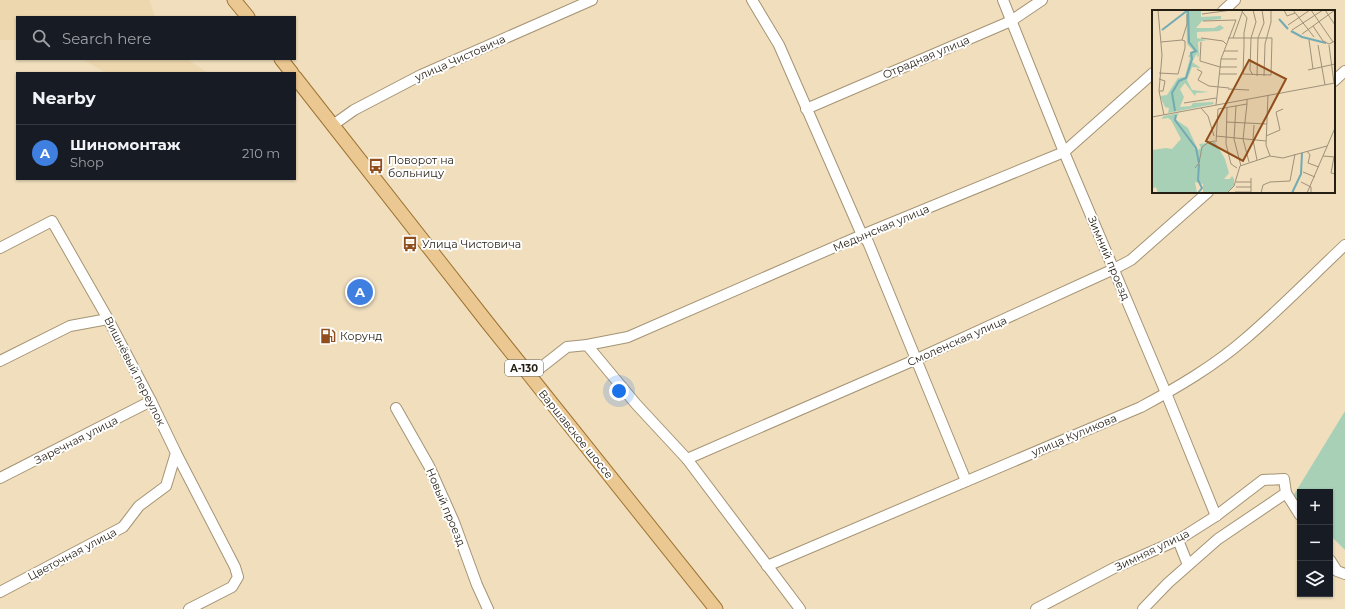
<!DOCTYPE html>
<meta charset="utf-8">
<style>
:root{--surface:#171b24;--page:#242831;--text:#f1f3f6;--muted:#9ea1a6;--line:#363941;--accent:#c5a993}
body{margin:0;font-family:Montserrat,sans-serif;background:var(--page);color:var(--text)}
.controls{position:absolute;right:12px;bottom:12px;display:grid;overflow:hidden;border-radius:0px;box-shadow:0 1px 3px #0004}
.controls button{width:36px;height:36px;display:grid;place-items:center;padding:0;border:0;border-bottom:1px solid var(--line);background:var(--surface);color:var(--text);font:20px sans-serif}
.you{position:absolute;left:619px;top:391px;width:14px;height:14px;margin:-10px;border:3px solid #fff;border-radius:50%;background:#1a73e8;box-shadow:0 0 0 6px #1a73e833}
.badge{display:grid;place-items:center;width:26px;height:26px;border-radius:50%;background:var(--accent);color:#fff;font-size:13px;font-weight:700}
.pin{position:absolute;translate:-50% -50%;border:2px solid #fff;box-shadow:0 1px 4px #0006}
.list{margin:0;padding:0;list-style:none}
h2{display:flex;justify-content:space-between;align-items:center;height:52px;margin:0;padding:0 16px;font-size:17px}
h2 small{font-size:13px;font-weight:400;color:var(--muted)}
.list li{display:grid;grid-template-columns:26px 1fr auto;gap:12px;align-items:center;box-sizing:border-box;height:56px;padding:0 16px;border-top:1px solid var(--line)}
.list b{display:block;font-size:15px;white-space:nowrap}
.list p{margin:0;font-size:13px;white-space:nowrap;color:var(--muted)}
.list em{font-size:13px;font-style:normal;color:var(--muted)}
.icon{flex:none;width:22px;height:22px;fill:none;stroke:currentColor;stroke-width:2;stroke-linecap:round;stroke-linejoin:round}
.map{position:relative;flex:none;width:1345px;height:609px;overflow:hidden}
.search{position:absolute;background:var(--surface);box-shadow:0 1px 3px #0004;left:16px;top:16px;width:280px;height:44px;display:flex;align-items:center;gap:10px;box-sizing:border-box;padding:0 14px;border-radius:0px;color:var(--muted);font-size:15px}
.panel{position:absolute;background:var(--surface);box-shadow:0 1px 3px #0004;left:16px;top:72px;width:280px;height:108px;border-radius:0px}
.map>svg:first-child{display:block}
.built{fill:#edd7ae}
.green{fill:#a7d0b6}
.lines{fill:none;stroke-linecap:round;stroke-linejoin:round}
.minor-casing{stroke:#a59474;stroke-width:12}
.major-casing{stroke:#9d7434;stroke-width:15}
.minor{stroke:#fff;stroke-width:10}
.major{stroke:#ebc891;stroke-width:13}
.labels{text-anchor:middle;stroke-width:4;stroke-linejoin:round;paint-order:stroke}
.shield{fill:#fff;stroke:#666259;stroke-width:1}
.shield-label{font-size:10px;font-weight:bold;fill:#251e12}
.street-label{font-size:11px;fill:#251e12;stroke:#fff}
.poi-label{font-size:11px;fill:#251e12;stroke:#fff;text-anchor:start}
.inset-river{fill:none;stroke:#73aab3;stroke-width:2}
.inset-road{fill:none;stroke:#9f9179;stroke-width:1}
.view{fill:#8f4e1b;fill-opacity:0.15;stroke:#8f4e1b;stroke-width:2}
.inset-edge{fill:none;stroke:#251e12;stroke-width:2}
</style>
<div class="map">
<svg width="1345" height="609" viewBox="0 0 1345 609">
<rect width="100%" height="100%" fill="#f0debd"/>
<!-- built -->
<g class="built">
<polygon points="0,0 149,0 155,17 17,17 17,40 0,40"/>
<polygon points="82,59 187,59 208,73 106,73"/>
</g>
<!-- green -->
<polygon class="green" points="1345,411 1345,550 1330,535 1330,492 1300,492 1300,506 1292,498"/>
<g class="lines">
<defs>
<g id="minor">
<polyline points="752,0 779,45 862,235 868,242 966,481"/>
<polyline points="1003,0 1064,152 1166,393 1216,516"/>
<polyline points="1223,11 1235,0"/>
<polyline points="1334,81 1345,71"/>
<polyline points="806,109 1011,21 1042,0"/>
<polyline points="333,125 354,110 421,75 592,0"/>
<polyline points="0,248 52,221 108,319 151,401 176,453 235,567 238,577 232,587 189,609"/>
<polyline points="587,345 628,337 862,235 1064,152 1153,73"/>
<polyline points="0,361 70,326 108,319"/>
<polyline points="530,376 567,347 587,345 636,404 687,459 800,609"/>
<polyline points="396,408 429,466 454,522 477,585 488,609"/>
<polyline points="687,459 917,359 1114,269 1131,260 1208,192"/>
<polyline points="0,478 151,401"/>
<polyline points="1286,493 1300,515"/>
<polyline points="1178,540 1188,565"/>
<polyline points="1330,560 1337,571 1345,574"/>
<path d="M 767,566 L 1141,407 C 1178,387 1214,366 1245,339 C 1280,309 1312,276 1345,245"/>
<polyline points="0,592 123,527 139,506 166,486 176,453"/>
<polyline points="1036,609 1114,568 1178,540 1216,516 1263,480 1284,479 1286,493 1218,539 1168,583 1143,609"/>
</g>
<g id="major">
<polyline points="234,0 248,17"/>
<polyline points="281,59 292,73"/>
<polyline points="295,77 487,322 716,609"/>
</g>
</defs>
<!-- minor casing -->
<use href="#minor" class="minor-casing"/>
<!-- major casing -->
<use href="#major" class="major-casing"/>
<!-- minor -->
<use href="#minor" class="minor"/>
<!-- major -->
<use href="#major" class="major"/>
</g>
<!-- icons -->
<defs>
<symbol id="bus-bare" viewBox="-9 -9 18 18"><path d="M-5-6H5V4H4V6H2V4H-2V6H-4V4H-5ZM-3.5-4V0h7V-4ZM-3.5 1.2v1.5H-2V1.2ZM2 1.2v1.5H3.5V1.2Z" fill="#8f4e1b" stroke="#fff" stroke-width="2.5" paint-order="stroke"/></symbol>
<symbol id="fuel-bare" viewBox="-9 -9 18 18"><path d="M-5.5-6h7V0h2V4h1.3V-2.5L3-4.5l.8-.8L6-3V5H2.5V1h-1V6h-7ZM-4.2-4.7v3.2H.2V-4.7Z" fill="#8f4e1b" stroke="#fff" stroke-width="2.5" paint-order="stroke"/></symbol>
</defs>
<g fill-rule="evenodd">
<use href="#bus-bare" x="365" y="155" width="22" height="22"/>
<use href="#bus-bare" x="399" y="233" width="22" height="22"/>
<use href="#fuel-bare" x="317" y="325" width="22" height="22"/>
</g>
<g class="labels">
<!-- shield labels -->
<rect class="shield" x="505" y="360" width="38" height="16" rx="3"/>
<g class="shield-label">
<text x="524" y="372">А-130</text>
</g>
<!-- street labels -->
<g class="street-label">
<text transform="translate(926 57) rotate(-23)" y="4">Отрадная улица</text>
<text transform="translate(460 58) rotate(-24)" y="4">улица Чистовича</text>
<text transform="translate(881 228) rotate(-23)" y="4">Медынская улица</text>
<text transform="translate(1109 258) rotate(67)" y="4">Зимний проезд</text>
<text transform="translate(957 341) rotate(-24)" y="4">Смоленская улица</text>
<text transform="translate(135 371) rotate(63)" y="4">Вишнёвый переулок</text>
<text transform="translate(576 434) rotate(51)" y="4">Варшавское шоссе</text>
<text transform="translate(1074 435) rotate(-23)" y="4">улица Куликова</text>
<text transform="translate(76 440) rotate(-27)" y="4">Заречная улица</text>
<text transform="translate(446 507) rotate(67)" y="4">Новый проезд</text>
<text transform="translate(1152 550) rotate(-26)" y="4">Зимняя улица</text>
<text transform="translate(72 554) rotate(-28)" y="4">Цветочная улица</text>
</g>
<!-- poi labels -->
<g class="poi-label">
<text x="388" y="164">Поворот на<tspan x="388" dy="13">больницу</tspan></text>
<text x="422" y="248">Улица Чистовича</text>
<text x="340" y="340">Корунд</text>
</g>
</g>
<!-- overview -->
<g transform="translate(1152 10)">
<rect width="183" height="183" fill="#f0debd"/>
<path d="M 34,0 L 49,0 L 49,7 L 69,6 L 69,9 L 50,11 L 44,18 L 62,18 L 68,15 L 72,18 L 67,21 L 45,22 L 45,28 L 55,30 L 46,32 L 47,46 L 45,47 L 46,43 L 44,45 L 40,52 L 49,58 L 40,57 L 35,70 L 40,80 L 57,82 L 44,83 L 43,86 L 33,73 L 28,79 L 32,87 L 28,97 L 39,96 L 41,93 L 61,92 L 62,94 L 16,103 L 17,98 L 13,97 L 8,86 L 15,85 L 26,68 L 33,67 L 38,48 L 36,46 L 42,41 L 35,34 ZM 27,103 L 23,109 L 36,118 L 46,140 L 49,138 L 47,134 L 63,132 L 73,149 L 77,163 L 72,169 L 78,169 L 80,166 L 82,169 L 82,175 L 75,183 L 51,183 L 51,174 L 43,172 L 45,183 L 6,183 L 4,177 L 0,179 L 0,140 L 14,138 L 20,139 L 29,129 L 19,110 L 16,108 L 9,109 L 12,106 Z" fill="#a7d0b6"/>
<path class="inset-river" d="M 127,9 L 136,19M 10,20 L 36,0M 139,21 L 150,27 L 174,33M 23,101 L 20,83 L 27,71 L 34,68 L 40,49 L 39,43 L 44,41 L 37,32 L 36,0M 24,105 L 23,110 L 44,138 L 47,153M 46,183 L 50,178 L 46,170 L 47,154M 140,183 L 149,164 L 150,143"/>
<path class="inset-road" d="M 6,0 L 10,45 L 7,81 L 12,105M 132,0 L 135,6 L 143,3M 141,0 L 162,27M 159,0 L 181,32M 173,0 L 183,15M 50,4 L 80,0M 51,11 L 84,10 L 69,49 L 64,95M 136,15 L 158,0M 161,16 L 171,31 L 177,34 L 183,31M 140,20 L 171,0M 150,24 L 183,0M 49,28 L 71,31 L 74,34M 76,28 L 120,28 L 119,65 L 91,64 L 92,35 L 92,23 L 95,8 L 89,0M 81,28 L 91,0M 30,30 L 35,14 L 35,4M 157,30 L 161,59M 9,32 L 30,30M 49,32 L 48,51 L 68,57M 166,35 L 173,75M 177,35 L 182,73M 72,41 L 86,41M 69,49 L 85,49M 68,57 L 85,57M 45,59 L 50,62 L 46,70 L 57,76 L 77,78M 156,60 L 183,54M 7,63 L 26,64 L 33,38 L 33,31 L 30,30M 68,64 L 85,64M 101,65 L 98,60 L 99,28 L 104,12 L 101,0M 105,66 L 106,28 L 112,13 L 110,0M 112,66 L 113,34 L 119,12 L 119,0M 76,79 L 97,80M 7,81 L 11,81 L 13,71 L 7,69M 116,85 L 114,135 L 118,146 L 131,148 L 175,136M 32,93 L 64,88M 95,94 L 91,129 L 97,152M 84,96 L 82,129 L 89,156M 49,98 L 56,106 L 62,126M 75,98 L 74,134 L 79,154 L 85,158M 0,107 L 183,73M 74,112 L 115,114M 102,115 L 101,130 L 105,150M 64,126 L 114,131M 114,126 L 128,120 L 124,102 L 131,99M 64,132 L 66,99 L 95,94 L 95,89M 155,141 L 158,145 L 156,153 L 167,157M 171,146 L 183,147M 182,147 L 179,163 L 183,164M 88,156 L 118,146M 43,158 L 47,153 L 50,137 L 57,132 L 63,131M 151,162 L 163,167M 84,172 L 99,172M 149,172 L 159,177 L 159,183M 84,177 L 99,177M 83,182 L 99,182 L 99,168M 75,183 L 82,176 L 88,156M 109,183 L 111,175 L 118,172 L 138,171 L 143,144M 155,183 L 183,118"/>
<path class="view" d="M 97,50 L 134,69 L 91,151 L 54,131 Z"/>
<rect width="183" height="183" class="inset-edge"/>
</g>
</svg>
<div class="controls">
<button>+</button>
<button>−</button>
<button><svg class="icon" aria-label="layers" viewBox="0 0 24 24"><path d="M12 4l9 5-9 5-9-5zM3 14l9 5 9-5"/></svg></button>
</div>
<div class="you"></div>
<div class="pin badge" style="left:360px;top:292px;background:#3f7fe0">A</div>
<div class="search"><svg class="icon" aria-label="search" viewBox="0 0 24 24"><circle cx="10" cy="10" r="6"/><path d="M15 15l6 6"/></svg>Search here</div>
<section class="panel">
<h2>Nearby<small></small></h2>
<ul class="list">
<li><span class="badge" style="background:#3f7fe0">A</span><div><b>Шиномонтаж</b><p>Shop</p></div><em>210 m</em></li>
</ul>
</section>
</div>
